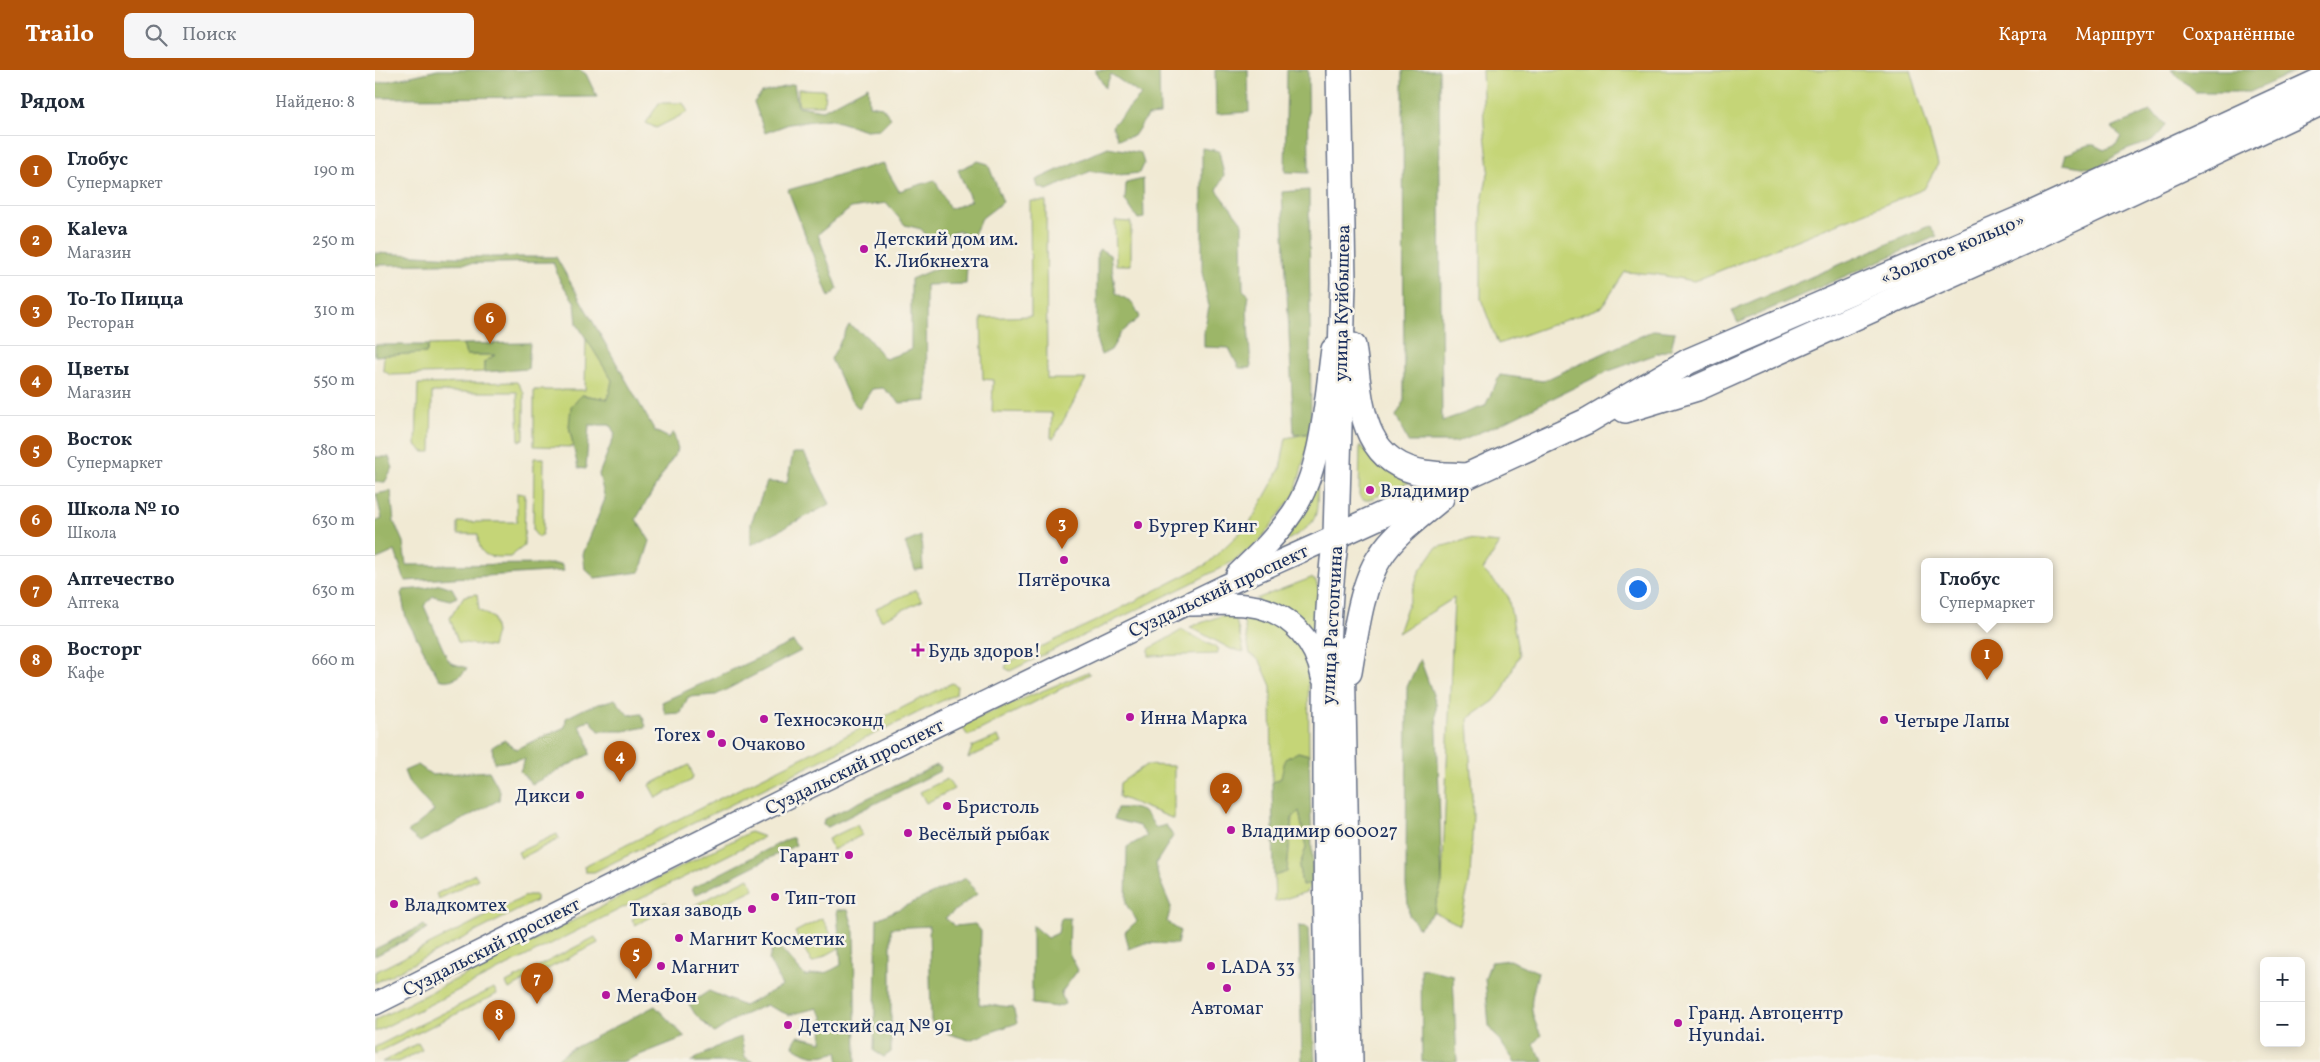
<!DOCTYPE html>
<html lang="ru">
<meta charset="utf-8">
<style>
:root{--surface:#fff;--page:#f6f6f7;--text:#1f2937;--muted:#747a83;--line:#e0e1e3;--accent:#b45309}
body{margin:0;font-family:Vollkorn,serif;background:var(--page);color:var(--text)}
.controls{position:absolute;right:15px;bottom:15px;display:grid;overflow:hidden;border-radius:8px;box-shadow:0 2px 12px #0003}
.controls button{width:45px;height:45px;display:grid;place-items:center;padding:0;border:0;border-bottom:1px solid var(--line);background:var(--surface);color:var(--text);font:25px sans-serif}
.you{position:absolute;left:1262px;top:518px;width:18px;height:18px;margin:-12px;border:4px solid #fff;border-radius:50%;background:#1a73e8;box-shadow:0 0 0 8px #1a73e833}
.badge{display:grid;place-items:center;width:32px;height:32px;border-radius:50%;background:var(--accent);color:#fff;font-size:16px;font-weight:700}
.pin{position:absolute;translate:-50% -41px;filter:drop-shadow(0 1px 2px #0008)}
.pin::after{content:'';position:absolute;top:26px;width:18px;height:15px;background:inherit;clip-path:polygon(0 0,100% 0,50% 100%)}
.popup{position:absolute;left:1546px;top:488px;width:132px;height:65px;box-sizing:border-box;display:grid;place-content:center;border-radius:8px;background:var(--surface);filter:drop-shadow(0 1px 4px #0005);font-size:16px;white-space:nowrap;color:var(--muted)}
.popup b{font-size:19px;color:var(--text)}
.popup::after{content:'';position:absolute;left:50%;top:100%;margin-left:-10px;border:10px solid transparent;border-top-color:var(--surface)}
.list{margin:0;padding:0;list-style:none}
h2{display:flex;justify-content:space-between;align-items:center;height:65px;margin:0;padding:0 20px;font-size:21px}
h2 small{font-size:16px;font-weight:400;color:var(--muted)}
.list li{display:grid;grid-template-columns:32px 1fr auto;gap:15px;align-items:center;box-sizing:border-box;height:70px;padding:0 20px;border-top:1px solid var(--line)}
.list b{display:block;font-size:19px;white-space:nowrap}
.list p{margin:0;font-size:16px;white-space:nowrap;color:var(--muted)}
.list em{font-size:16px;font-style:normal;color:var(--muted)}
.icon{flex:none;width:28px;height:28px;fill:none;stroke:currentColor;stroke-width:2;stroke-linecap:round;stroke-linejoin:round}
.map{position:relative;flex:none;width:1945px;height:992px;overflow:hidden}
header{display:flex;align-items:center;gap:30px;box-sizing:border-box;height:70px;padding:0 25px;background:var(--accent);color:#fff}
header strong{font-size:24px}
nav{display:flex;gap:28px;margin-inline-start:auto;font-size:18px}
.search{width:350px;height:45px;background:var(--page);display:flex;align-items:center;gap:12px;box-sizing:border-box;padding:0 18px;border-radius:8px;color:var(--muted);font-size:19px}
main{display:flex}
aside{flex:1;background:var(--surface)}
.map>svg:first-child{display:block}
.green{fill:#c5d577;stroke:#70826a}
.forest{fill:#9cb668;stroke:#5c7263}
.lines{fill:none;stroke-linecap:round;stroke-linejoin:round}
.major-casing{stroke:#667087;stroke-width:24}
.highway-casing{stroke:#667087;stroke-width:28}
.major{stroke:#fff;stroke-width:21}
.highway{stroke:#fff;stroke-width:25}
.poi-dot{fill:#b5179e;stroke:#f7f3e8;stroke-width:2}
.labels{text-anchor:middle;stroke-width:5;stroke-linejoin:round;paint-order:stroke}
.poi-label{font-size:19px;fill:#1b2f5e;stroke:#f7f3e8;text-anchor:start}
.street-label{font-size:19px;fill:#1b2f5e;stroke:#f7f3e8}
</style>
<header>
<strong>Trailo</strong>
<div class="search"><svg class="icon" aria-label="search" viewBox="0 0 24 24"><circle cx="10" cy="10" r="6"/><path d="M15 15l6 6"/></svg>Поиск</div>
<nav><a>Карта</a><a>Маршрут</a><a>Сохранённые</a></nav>
</header>
<main>
<aside>
<h2>Рядом<small>Найдено: 8</small></h2>
<ul class="list">
<li><span class="badge">1</span><div><b>Глобус</b><p>Супермаркет</p></div><em>190 m</em></li>
<li><span class="badge">2</span><div><b>Kaleva</b><p>Магазин</p></div><em>250 m</em></li>
<li><span class="badge">3</span><div><b>То-То Пицца</b><p>Ресторан</p></div><em>310 m</em></li>
<li><span class="badge">4</span><div><b>Цветы</b><p>Магазин</p></div><em>550 m</em></li>
<li><span class="badge">5</span><div><b>Восток</b><p>Супермаркет</p></div><em>580 m</em></li>
<li><span class="badge">6</span><div><b>Школа № 10</b><p>Школа</p></div><em>630 m</em></li>
<li><span class="badge">7</span><div><b>Аптечество</b><p>Аптека</p></div><em>630 m</em></li>
<li><span class="badge">8</span><div><b>Восторг</b><p>Кафе</p></div><em>660 m</em></li>
</ul>
</aside>
<div class="map">
<svg width="1945" height="992" viewBox="0 0 1945 992">
<rect width="100%" height="100%" fill="#f7f3e8"/>
<filter id="ink" filterUnits="userSpaceOnUse"><feTurbulence type="fractalNoise" baseFrequency=".02" numOctaves="2"/><feDisplacementMap in="SourceGraphic" scale="10" xChannelSelector="R" yChannelSelector="G"/><feConvolveMatrix kernelMatrix="1 2 1 2 8 2 1 2 1" color-interpolation-filters="sRGB"/></filter>
<filter id="wash" filterUnits="userSpaceOnUse"><feTurbulence type="fractalNoise" baseFrequency=".0096" numOctaves="4" result="noise"/><feDisplacementMap in="SourceGraphic" scale="20" xChannelSelector="R" yChannelSelector="G"/><feGaussianBlur stdDeviation="1.12" result="paint"/><feColorMatrix in="noise" values="0 0 0 0 0 0 0 0 0 0 0 0 0 0 0 0 0 1.4 0 .05"/><feComposite in="paint" operator="in"/></filter>
<g filter="url(#wash)">
<rect width="100%" height="100%" fill="#f1ead4"/>
<!-- green -->
<g class="green">
<polygon points="1107,0 1536,0 1563,94 1549,119 1319,211 1279,204 1250,202 1227,237 1123,274 1106,229 1106,136 1114,99 1109,55"/>
<polygon points="423,19 450,20 449,35 423,35"/>
<polygon points="284,33 308,33 313,42 281,58 271,53"/>
<polygon points="655,131 671,131 672,309 711,309 679,368 676,368 677,343 617,342 618,310 608,309 606,248 656,246"/>
<polygon points="740,151 756,152 756,195 741,195"/>
<polygon points="211,267 237,310 234,329 207,325 194,356 199,377 159,376 159,320 210,320"/>
<polygon points="88,274 91,285 121,285 109,292 109,302 15,305 8,300 9,285 51,283 54,275"/>
<polygon points="142,312 149,323 149,368 144,371 142,322 57,322 56,382 49,382 41,375 43,314"/>
<polygon points="936,363 920,424 882,474 859,491 815,514 635,601 630,598 632,593 725,549 832,494 875,453 905,399 911,368"/>
<path d="M 985,375 C 1003,396 1013,402 1040,410 L 993,430 L 988,430 L 984,426 Z"/>
<polygon points="159,388 169,388 168,459 167,465 163,467 158,461"/>
<path d="M 942,410 C 943,451 944,453 907,473 Z"/>
<path d="M 142,423 L 150,424 L 149,476 L 135,487 C 114,487 104,489 103,464 L 83,464 L 83,452 L 142,452 Z"/>
<polygon points="1090,470 1125,473 1108,500 1133,526 1144,585 1128,620 1119,631 1093,649 1098,743 1095,809 1085,855 1059,842 1067,813 1079,528 1023,563 1044,502 1061,478"/>
<polygon points="936,508 941,511 944,521 944,572 881,529"/>
<polygon points="541,520 547,531 506,550 501,538"/>
<polygon points="102,524 104,540 118,548 121,562 117,577 83,572 75,548 89,526"/>
<path d="M 867,543 C 876,544 887,545 894,549 C 912,557 925,575 933,592 L 934,685 L 923,682 L 906,708 L 897,713 L 896,616 L 885,591 L 875,584 Z"/>
<polygon points="848,545 860,546 869,582 856,579 815,557"/>
<polygon points="807,560 842,578 843,584 774,586 774,579"/>
<polygon points="713,602 715,604 593,666 587,657 589,653"/>
<polygon points="577,613 582,616 581,624 219,802 210,802 209,796"/>
<polygon points="623,666 626,673 593,688 597,677"/>
<polygon points="314,695 318,705 317,710 281,728 274,715"/>
<polygon points="771,695 799,696 799,749 744,727 745,713"/>
<polygon points="572,709 579,719 551,733 545,722"/>
<polygon points="924,741 931,778 924,797 927,815 938,813 931,822 900,832 899,806 912,801 917,747"/>
<polygon points="482,755 487,765 458,780 453,769"/>
<polygon points="375,762 389,767 0,962 0,950"/>
<polygon points="182,764 184,769 146,788 143,782"/>
<polygon points="100,804 103,809 64,829 61,824"/>
<polygon points="374,808 379,819 325,845 320,835"/>
<polygon points="153,825 161,825 161,831 0,913 0,902"/>
<polygon points="291,832 294,838 260,855 257,849"/>
<polygon points="447,848 464,878 437,893 420,862"/>
<polygon points="220,867 223,873 134,919 131,913"/>
<polygon points="119,918 122,924 0,984 0,977"/>
<polygon points="43,973 47,980 23,992 7,992"/>
</g>
<!-- forest -->
<g class="forest">
<polygon points="63,0 205,0 211,4 222,27 0,28 0,14"/>
<polygon points="720,0 784,0 785,45 772,46 759,66 743,69 737,56 766,25 736,4 730,18"/>
<polygon points="840,0 873,0 874,42 841,44"/>
<polygon points="912,0 933,0 934,103 910,102"/>
<polygon points="1028,0 1064,0 1067,351 1110,336 1125,305 1168,311 1279,260 1300,262 1296,279 1231,302 1125,354 1081,372 1033,372 1021,346 1029,332"/>
<polygon points="1796,0 1924,0 1875,22 1820,22"/>
<polygon points="419,14 423,36 448,40 493,16 494,35 507,37 516,48 505,59 491,60 454,49 414,54 390,63 379,32 387,23"/>
<path d="M 1775,41 L 1791,54 C 1780,76 1764,73 1745,83 C 1736,88 1728,94 1720,99 L 1688,94 L 1691,84 C 1708,80 1713,68 1729,80 L 1742,74 L 1746,66 L 1737,58 Z"/>
<polygon points="733,77 766,83 769,94 765,103 743,105 716,101 672,120 663,117 661,110"/>
<polygon points="827,78 844,81 849,105 842,120 867,153 868,220 874,225 872,239 876,298 864,298 854,278 829,277 829,261 834,237 827,202"/>
<polygon points="603,91 613,94 628,132 607,148 597,168 584,161 555,170 546,159 530,155 511,133 476,138 443,164 463,219 454,227 413,120 508,93 524,121 560,110 575,139 596,131 583,100"/>
<polygon points="768,109 769,148 763,149 750,130 751,113"/>
<polygon points="934,120 936,363 919,365 907,122"/>
<polygon points="1554,156 1562,166 1363,253 1357,241"/>
<polygon points="725,179 735,185 741,223 758,233 765,247 746,263 736,280 726,285 722,272 722,184"/>
<polygon points="0,183 83,187 181,187 280,361 294,368 298,362 303,379 261,449 275,471 265,502 220,508 210,499 208,484 230,429 224,404 240,364 235,355 214,355 211,399 203,398 194,356 196,336 207,325 233,329 237,310 202,254 200,233 185,211 178,192 0,195"/>
<polygon points="574,193 592,196 591,214 551,215 552,331 525,333 508,318 497,319 484,339 474,327 456,289 474,255 492,267 510,289 536,280 536,209"/>
<polygon points="155,273 153,299 109,302 109,292 120,285 91,285 88,274"/>
<polygon points="0,275 54,275 51,283 0,286"/>
<polygon points="418,383 429,383 455,434 376,475 376,453 392,412 412,413"/>
<polygon points="0,387 14,387 18,398 10,412 0,412"/>
<polygon points="16,421 19,452 28,472 31,495 186,494 189,501 30,511 20,481 0,490 0,452 7,449 1,424"/>
<polygon points="546,466 548,499 540,500 530,473"/>
<path d="M 65,514 L 77,518 L 82,527 L 75,530 L 58,526 L 49,536 L 72,588 L 76,593 L 92,598 C 87,607 74,613 64,609 L 31,548 L 26,523 L 29,520 L 52,518 Z"/>
<polygon points="418,572 426,581 341,625 313,627 306,643 290,644 287,632"/>
<polygon points="1045,589 1061,633 1067,813 1059,842 1044,858 1034,845 1031,815 1032,617"/>
<polygon points="240,629 253,645 267,644 271,657 249,661 224,661 215,650 204,655 212,669 215,684 157,714 145,701 150,689 119,693 117,677 129,670 141,679 190,657 191,648 211,638"/>
<polygon points="923,682 934,685 938,813 927,815 924,797 931,778 924,741 917,748 912,802 899,806 897,713 906,708 910,689"/>
<polygon points="43,695 57,705 114,701 125,721 124,730 45,772 33,762 59,741 33,711 29,701"/>
<polygon points="562,695 566,697 565,701 453,757 448,755 449,749"/>
<path d="M 742,738 C 763,738 771,738 780,758 L 791,755 L 798,766 L 781,793 L 783,806 L 796,837 L 792,852 L 805,861 L 802,874 L 770,873 L 754,879 L 750,862 L 762,851 L 751,834 L 752,777 L 772,766 L 764,756 L 739,749 Z"/>
<polygon points="415,768 418,768 421,775 320,825 317,818"/>
<polygon points="591,808 602,824 570,848 580,856 600,854 606,861 604,934 638,937 642,953 594,970 574,964 556,951 554,856 516,858 516,982 509,987 499,981 502,849"/>
<path d="M 462,840 L 473,840 L 479,860 L 481,992 L 464,992 L 462,982 C 444,988 434,987 418,976 L 422,966 L 447,972 L 448,946 L 442,938 L 414,945 L 391,935 L 364,947 L 339,963 L 320,944 L 314,934 L 334,921 L 369,936 L 407,916 L 394,890 L 397,879 L 407,880 L 430,906 L 453,902 L 466,895 Z"/>
<polygon points="686,848 695,848 694,883 703,900 686,923 690,934 682,937 657,934 657,855 672,868 683,863"/>
<polygon points="49,855 53,859 0,886 0,879"/>
<polygon points="924,856 933,857 940,992 927,992"/>
<path d="M 1134,890 L 1163,902 C 1156,932 1152,937 1166,965 L 1158,974 L 1169,992 L 1140,992 L 1114,956 L 1110,908 L 1116,892 Z"/>
<polygon points="1046,898 1078,905 1082,992 1047,992"/>
<polygon points="280,936 310,967 247,992 178,992 195,980"/>
<polygon points="366,967 370,987 378,992 315,992 347,974"/>
</g>
</g>
<g filter="url(#ink)">
<g class="lines">
<defs>
<g id="major">
<path d="M 862,504 C 883,484 902,466 918,442 C 947,399 950,330 957,279"/>
<path d="M 814,535 C 837,535 861,532 883,537 C 917,545 941,573 947,607"/>
<polyline points="0,934 410,729 849,516 961,466"/>
</g>
<g id="highway">
<path d="M 978,276 C 986,328 983,393 1050,403 C 1064,405 1078,405 1092,406"/>
<polyline points="1250,340 1322,318 1661,166 1945,33"/>
<polyline points="961,466 1212,351 1314,291 1652,146 1945,11"/>
<polyline points="967,580 975,992"/>
<path d="M 974,602 C 980,568 986,515 1005,487 C 1020,463 1045,446 1066,428"/>
<path d="M 954,992 C 952,897 951,803 951,708 C 951,627 950,546 961,466 L 968,212 L 964,0"/>
</g>
</defs>
<!-- major casing -->
<use href="#major" class="major-casing"/>
<!-- highway casing -->
<use href="#highway" class="highway-casing"/>
<!-- major -->
<use href="#major" class="major"/>
<!-- highway -->
<use href="#highway" class="highway"/>
</g>
</g>
<!-- markers -->
<g class="poi-dot">
<circle cx="489" cy="179" r="5"/>
<circle cx="995" cy="420" r="5"/>
<circle cx="763" cy="455" r="5"/>
<circle cx="689" cy="490" r="5"/>
<path d="M540.5 572.5h5v5h5v5h-5v5h-5v-5h-5v-5h5z"/>
<circle cx="755" cy="647" r="5"/>
<circle cx="389" cy="649" r="5"/>
<circle cx="1509" cy="650" r="5"/>
<circle cx="336" cy="664" r="5"/>
<circle cx="347" cy="673" r="5"/>
<circle cx="205" cy="725" r="5"/>
<circle cx="572" cy="736" r="5"/>
<circle cx="856" cy="760" r="5"/>
<circle cx="533" cy="763" r="5"/>
<circle cx="474" cy="785" r="5"/>
<circle cx="400" cy="827" r="5"/>
<circle cx="19" cy="834" r="5"/>
<circle cx="377" cy="839" r="5"/>
<circle cx="304" cy="868" r="5"/>
<circle cx="286" cy="896" r="5"/>
<circle cx="836" cy="896" r="5"/>
<circle cx="852" cy="918" r="5"/>
<circle cx="231" cy="925" r="5"/>
<circle cx="1303" cy="953" r="5"/>
<circle cx="413" cy="955" r="5"/>
</g>
<g class="labels">
<!-- poi labels -->
<g class="poi-label">
<text x="499" y="175">Детский дом им.<tspan x="499" dy="22">К. Либкнехта</tspan></text>
<text x="1005" y="427">Владимир</text>
<text x="773" y="462">Бургер Кинг</text>
<text x="689" y="516" text-anchor="middle">Пятёрочка</text>
<text x="553" y="587">Будь здоров!</text>
<text x="765" y="654">Инна Марка</text>
<text x="399" y="656">Техносэконд</text>
<text x="1519" y="657">Четыре Лапы</text>
<text x="326" y="671" text-anchor="end">Torex</text>
<text x="357" y="680">Очаково</text>
<text x="195" y="732" text-anchor="end">Дикси</text>
<text x="582" y="743">Бристоль</text>
<text x="866" y="767">Владимир 600027</text>
<text x="543" y="770">Весёлый рыбак</text>
<text x="464" y="792" text-anchor="end">Гарант</text>
<text x="410" y="834">Тип-топ</text>
<text x="29" y="841">Владкомтех</text>
<text x="367" y="846" text-anchor="end">Тихая заводь</text>
<text x="314" y="875">Магнит Косметик</text>
<text x="296" y="903">Магнит</text>
<text x="846" y="903">LADA 33</text>
<text x="241" y="932">МегаФон</text>
<text x="852" y="944" text-anchor="middle">Автомаг</text>
<text x="1313" y="949">Гранд. Автоцентр<tspan x="1313" dy="22">Hyundai.</tspan></text>
<text x="423" y="962">Детский сад № 91</text>
</g>
<!-- street labels -->
<g class="street-label">
<text transform="translate(1577 178) rotate(-23)" y="7">«Золотое кольцо»</text>
<text transform="translate(966 233) rotate(-89)" y="7">улица Куйбышева</text>
<text transform="translate(843 520) rotate(-25)" y="7">Суздальский проспект</text>
<text transform="translate(956 555) rotate(-87)" y="7">улица Растопчина</text>
<text transform="translate(479 696) rotate(-26)" y="7">Суздальский проспект</text>
<text transform="translate(116 876) rotate(-27)" y="7">Суздальский проспект</text>
</g>
</g>
</svg>
<div class="controls">
<button>+</button>
<button>−</button>
</div>
<div class="you"></div>
<div class="pin badge" style="left:1612px;top:610px">1</div>
<div class="popup"><b>Глобус</b>Супермаркет</div>
<div class="pin badge" style="left:851px;top:744px">2</div>
<div class="pin badge" style="left:687px;top:479px">3</div>
<div class="pin badge" style="left:245px;top:712px">4</div>
<div class="pin badge" style="left:261px;top:909px">5</div>
<div class="pin badge" style="left:115px;top:274px">6</div>
<div class="pin badge" style="left:162px;top:934px">7</div>
<div class="pin badge" style="left:124px;top:971px">8</div>
</div>
</main>
